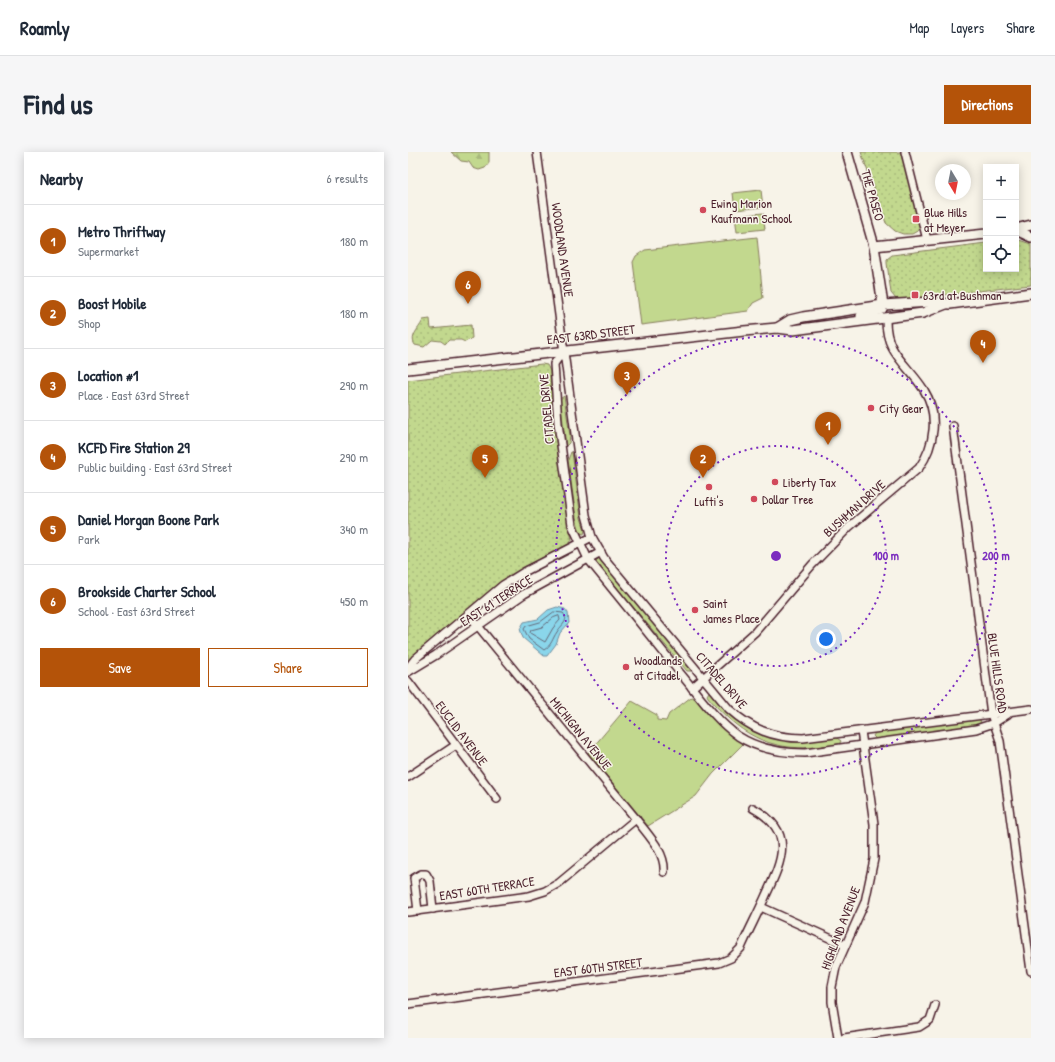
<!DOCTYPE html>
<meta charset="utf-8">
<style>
:root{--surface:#fff;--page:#f6f6f7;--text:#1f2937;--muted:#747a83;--line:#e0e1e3;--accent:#b45309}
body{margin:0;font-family:"Patrick Hand",sans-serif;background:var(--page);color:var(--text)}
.controls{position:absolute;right:12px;top:12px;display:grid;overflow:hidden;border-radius:0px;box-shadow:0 2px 10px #0003}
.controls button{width:36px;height:36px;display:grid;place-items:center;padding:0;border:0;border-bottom:1px solid var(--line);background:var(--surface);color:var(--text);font:20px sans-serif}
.compass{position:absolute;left:527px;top:12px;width:36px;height:36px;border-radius:50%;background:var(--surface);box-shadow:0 2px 10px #0003;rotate:170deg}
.you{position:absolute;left:418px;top:487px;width:14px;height:14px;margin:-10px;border:3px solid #fff;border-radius:50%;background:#1a73e8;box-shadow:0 0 0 6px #1a73e833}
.badge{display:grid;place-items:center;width:26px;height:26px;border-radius:50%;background:var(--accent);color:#fff;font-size:13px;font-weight:700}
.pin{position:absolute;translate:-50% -33px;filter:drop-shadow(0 1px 2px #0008)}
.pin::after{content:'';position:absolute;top:21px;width:14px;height:12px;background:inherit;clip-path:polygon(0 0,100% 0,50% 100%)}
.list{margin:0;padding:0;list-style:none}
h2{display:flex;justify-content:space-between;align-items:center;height:52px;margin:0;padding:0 16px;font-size:17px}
h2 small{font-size:13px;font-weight:400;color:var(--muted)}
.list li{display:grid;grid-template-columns:26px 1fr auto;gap:12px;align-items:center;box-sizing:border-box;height:72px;padding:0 16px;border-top:1px solid var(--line)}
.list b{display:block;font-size:15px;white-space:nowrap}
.list p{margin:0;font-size:13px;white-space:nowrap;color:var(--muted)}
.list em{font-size:13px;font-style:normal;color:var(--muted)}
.actions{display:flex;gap:8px;padding:12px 16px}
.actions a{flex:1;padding:9px 0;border:1px solid var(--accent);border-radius:0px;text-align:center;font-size:14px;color:var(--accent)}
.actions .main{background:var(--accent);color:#fff}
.icon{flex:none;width:22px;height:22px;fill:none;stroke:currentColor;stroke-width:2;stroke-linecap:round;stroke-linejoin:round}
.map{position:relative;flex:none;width:623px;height:886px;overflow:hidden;border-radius:0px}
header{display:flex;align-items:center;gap:24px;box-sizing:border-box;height:56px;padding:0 20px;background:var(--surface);border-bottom:1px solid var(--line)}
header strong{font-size:19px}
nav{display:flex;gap:22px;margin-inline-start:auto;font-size:14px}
.intro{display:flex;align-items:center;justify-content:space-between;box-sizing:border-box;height:96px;padding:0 24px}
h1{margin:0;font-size:28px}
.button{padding:10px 18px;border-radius:0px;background:var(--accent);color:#fff;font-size:14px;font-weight:700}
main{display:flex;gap:24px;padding:0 24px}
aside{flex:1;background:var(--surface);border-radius:0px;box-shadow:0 2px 10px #0003}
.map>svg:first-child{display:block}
.grass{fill:#c2d88e;stroke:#867c5c}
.forest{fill:url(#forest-firs);stroke:#867c5c}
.park{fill:url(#park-dots);stroke:#867c5c}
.water{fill:#8ad6eb;stroke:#708d9e}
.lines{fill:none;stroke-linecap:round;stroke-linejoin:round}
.shore{stroke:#646878;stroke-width:1}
.minor-casing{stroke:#4a1f2b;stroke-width:10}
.major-casing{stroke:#4a1f2b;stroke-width:12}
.minor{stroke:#f7f3e8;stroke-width:7}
.major{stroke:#f7f3e8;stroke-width:9}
.ring{fill:none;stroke:#7b2cbf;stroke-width:2;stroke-dasharray:2 4}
.poi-dot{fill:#d1495b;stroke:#f7f3e8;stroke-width:1.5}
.labels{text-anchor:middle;stroke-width:3;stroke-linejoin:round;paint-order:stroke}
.street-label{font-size:13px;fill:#4a1f2b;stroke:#f7f3e8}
.poi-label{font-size:13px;fill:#4a1f2b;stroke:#f7f3e8;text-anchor:start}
.centre{fill:#7b2cbf;stroke:#f7f3e8;stroke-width:2}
.ring-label{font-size:12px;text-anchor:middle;font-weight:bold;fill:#7b2cbf;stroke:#f7f3e8;stroke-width:3;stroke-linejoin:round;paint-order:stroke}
</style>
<header>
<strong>Roamly</strong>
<nav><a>Map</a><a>Layers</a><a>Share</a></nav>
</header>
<div class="intro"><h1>Find us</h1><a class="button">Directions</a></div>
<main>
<aside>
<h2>Nearby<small>6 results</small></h2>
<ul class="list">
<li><span class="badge">1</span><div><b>Metro Thriftway</b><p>Supermarket</p></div><em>180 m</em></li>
<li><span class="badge">2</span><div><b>Boost Mobile</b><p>Shop</p></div><em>180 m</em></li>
<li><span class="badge">3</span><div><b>Location #1</b><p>Place · East 63rd Street</p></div><em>290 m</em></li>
<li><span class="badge">4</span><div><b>KCFD Fire Station 29</b><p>Public building · East 63rd Street</p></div><em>290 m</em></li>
<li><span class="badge">5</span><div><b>Daniel Morgan Boone Park</b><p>Park</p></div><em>340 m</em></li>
<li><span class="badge">6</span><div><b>Brookside Charter School</b><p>School · East 63rd Street</p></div><em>450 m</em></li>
</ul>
<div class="actions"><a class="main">Save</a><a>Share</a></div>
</aside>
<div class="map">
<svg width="623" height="886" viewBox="0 0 623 886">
<defs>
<pattern id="forest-firs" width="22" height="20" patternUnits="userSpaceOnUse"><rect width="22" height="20" fill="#c2d88e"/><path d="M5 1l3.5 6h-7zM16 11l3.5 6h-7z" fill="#a8b97b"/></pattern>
<pattern id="park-dots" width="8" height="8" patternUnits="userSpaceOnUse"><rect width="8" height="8" fill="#c2d88e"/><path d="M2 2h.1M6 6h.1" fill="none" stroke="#a8b97b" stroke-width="1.8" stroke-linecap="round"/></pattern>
</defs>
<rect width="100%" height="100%" fill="#f7f3e8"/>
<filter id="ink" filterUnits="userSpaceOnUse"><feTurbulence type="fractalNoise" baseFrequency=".025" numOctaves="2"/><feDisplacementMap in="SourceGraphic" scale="8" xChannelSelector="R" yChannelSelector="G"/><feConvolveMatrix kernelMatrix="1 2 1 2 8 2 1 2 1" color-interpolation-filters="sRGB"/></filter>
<g filter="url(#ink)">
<!-- grass -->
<g class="grass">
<polygon points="353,38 355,55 327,58 325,41"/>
<polygon points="355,61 357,77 329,80 327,64"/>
<polygon points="349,85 355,146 345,151 340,159 233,173 225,110 228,104 237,98"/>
<polygon points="156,244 162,284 161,291 158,294 152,247"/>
<polygon points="163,300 164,300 173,366 177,378 176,382 172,381 168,365 160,308"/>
<polygon points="191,406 282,515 283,519 279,519 189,412 188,409"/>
<path d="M 301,540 C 309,545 319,560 327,567 C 357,592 393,591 429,586 L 433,589 L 432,591 C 425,594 416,594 408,595 C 361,600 329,580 300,545 L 299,543 Z"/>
<polygon points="283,545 289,547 336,591 305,622 288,644 240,674 180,601 224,549 249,563 249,568 258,569 261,562"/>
<polygon points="570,567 573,569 571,573 468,587 465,584 467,581"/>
</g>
<!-- forest -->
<polygon class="forest" points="43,0 81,0 81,11 77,16 71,18 65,16 61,10 53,9"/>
<!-- park -->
<g class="park">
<polygon points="453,0 493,0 512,74 511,78 504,82 495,82 487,79 478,71"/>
<polygon points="608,87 623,92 623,133 492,148 488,147 483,141 479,111 479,107 484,103 578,91 578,117 608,117"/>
<path d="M 22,167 L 23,177 L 63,173 L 64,186 L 57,190 L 53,188 L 41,188 L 37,192 L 33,189 L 24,188 L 16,195 L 7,193 C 1,184 12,176 15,168 Z"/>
<polygon points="134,212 139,213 142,219 148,288 159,365 164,388 161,392 89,432 66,454 0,510 0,228"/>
</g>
<!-- water -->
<polygon class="water" points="149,455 157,457 160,461 161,471 152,481 148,492 139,504 136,504 115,486 112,477 116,470 130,467 140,458"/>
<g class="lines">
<!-- shore -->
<g class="shore">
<path d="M 146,460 L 155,461 C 162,469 153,473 149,480 C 144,487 144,493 136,498 L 121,487 L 116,477 L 118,474 L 132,470 Z"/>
<polygon points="151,464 152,468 145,476 137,490 122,481 123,478 134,475 145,466"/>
</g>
<defs>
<g id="minor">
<path d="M 129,0 L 178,363 L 184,385 L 196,406 L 321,557 C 343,577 365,586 395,586 L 623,557"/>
<polyline points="497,0 519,88"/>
<path d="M 156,198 L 146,212 L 150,271 L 164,373 L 180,407 C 211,445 242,483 272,521 C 290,542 307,568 330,584 C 350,597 373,601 397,601 L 568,577 L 586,571 L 600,562"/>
<polyline points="545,274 583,562 592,589 623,819"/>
<path d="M 61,463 L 228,667 C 239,682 258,700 256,720"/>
<polyline points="0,516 7,507 95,433 116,420 184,385"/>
<polyline points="0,520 28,503 116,442 193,400"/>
<polyline points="0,529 89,647"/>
<path d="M 284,536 L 347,480 L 404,413 L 441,375 L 511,316 C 527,293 531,262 516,238 C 499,211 477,202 478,166"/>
<polyline points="0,625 48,593"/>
<polyline points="353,755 437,793"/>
<polyline points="10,759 6,726 13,722 18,722 22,729 25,757"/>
<polyline points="0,760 121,744 137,739 151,731 228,667"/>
<path d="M 0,852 L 311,811 L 323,806 L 333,796 C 341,778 350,761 358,743 C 375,707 387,679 345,656"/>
<polyline points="430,886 424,850 424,835 428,815 457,750 466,707 466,672 453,579"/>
<polyline points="436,886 511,875 522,868 527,853"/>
</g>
<g id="major">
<polyline points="439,0 466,94 475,153 474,157 453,164"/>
<polyline points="608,77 623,73"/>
<polyline points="608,78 623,85"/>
<polyline points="466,94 578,82"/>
<polyline points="369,176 382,168 395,165 475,153 523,150 542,152 623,141"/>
<polyline points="0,217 336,179 369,176 385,178 515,161 538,152"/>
</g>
</defs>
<!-- minor casing -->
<use href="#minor" class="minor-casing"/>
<!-- major casing -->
<use href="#major" class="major-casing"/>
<!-- minor -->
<use href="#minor" class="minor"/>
<!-- major -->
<use href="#major" class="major"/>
</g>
</g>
<!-- distance rings -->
<g class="ring">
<circle cx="368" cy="404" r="110"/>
<circle cx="368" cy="404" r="220"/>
</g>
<!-- markers -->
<g class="poi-dot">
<circle cx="295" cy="58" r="4"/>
<rect x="504" y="63" width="8" height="8" rx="2"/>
<rect x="503" y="139" width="8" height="8" rx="2"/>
<circle cx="463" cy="256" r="4"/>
<circle cx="367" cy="330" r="4"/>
<circle cx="301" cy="335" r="4"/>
<circle cx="346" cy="347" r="4"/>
<circle cx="287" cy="458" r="4"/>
<circle cx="218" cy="515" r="4"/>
</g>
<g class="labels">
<!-- street labels -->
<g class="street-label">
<text transform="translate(465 43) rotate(74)" y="5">THE PASEO</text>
<text transform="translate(155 98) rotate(82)" y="5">WOODLAND AVENUE</text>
<text transform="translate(183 182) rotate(-7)" y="5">EAST 63RD STREET</text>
<text transform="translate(138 257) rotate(-95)" y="5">CITADEL DRIVE</text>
<text transform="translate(446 356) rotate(-42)" y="5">BUSHMAN DRIVE</text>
<text transform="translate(88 448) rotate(-33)" y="5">EAST 61 TERRACE</text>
<text transform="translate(590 521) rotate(82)" y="5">BLUE HILLS ROAD</text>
<text transform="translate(314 528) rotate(49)" y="5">CITADEL DRIVE</text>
<text transform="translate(54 581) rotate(53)" y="5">EUCLID AVENUE</text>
<text transform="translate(173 581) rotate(51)" y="5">MICHIGAN AVENUE</text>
<text transform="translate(79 736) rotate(-9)" y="5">EAST 60TH TERRACE</text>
<text transform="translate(432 776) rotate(-69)" y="5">HIGHLAND AVENUE</text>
<text transform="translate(190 815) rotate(-7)" y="5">EAST 60TH STREET</text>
</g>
<!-- poi labels -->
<g class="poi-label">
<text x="303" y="56">Ewing Marion<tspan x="303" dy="15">Kaufmann School</tspan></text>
<text x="516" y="65">Blue Hills<tspan x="516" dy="15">at Meyer</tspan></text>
<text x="515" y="148">63rd at Bushman</text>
<text x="471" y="261">City Gear</text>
<text x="375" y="335">Liberty Tax</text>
<text x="354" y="352">Dollar Tree</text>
<text x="301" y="354" text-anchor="middle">Lufti's</text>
<text x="295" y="456">Saint<tspan x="295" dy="15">James Place</tspan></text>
<text x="226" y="513">Woodlands<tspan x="226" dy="15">at Citadel</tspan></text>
</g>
</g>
<circle cx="368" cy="404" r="6" class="centre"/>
<g class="ring-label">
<text x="478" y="408">100 m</text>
<text x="588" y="408">200 m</text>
</g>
</svg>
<div class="controls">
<button>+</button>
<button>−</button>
<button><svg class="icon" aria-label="locate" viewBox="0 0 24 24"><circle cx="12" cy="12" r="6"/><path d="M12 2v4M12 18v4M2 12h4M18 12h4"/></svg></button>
</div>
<svg class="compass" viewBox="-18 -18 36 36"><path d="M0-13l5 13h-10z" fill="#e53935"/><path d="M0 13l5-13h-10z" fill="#747a83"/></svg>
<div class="you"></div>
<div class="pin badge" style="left:420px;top:293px">1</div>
<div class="pin badge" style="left:295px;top:326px">2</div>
<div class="pin badge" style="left:219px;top:243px">3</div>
<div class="pin badge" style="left:575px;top:211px">4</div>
<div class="pin badge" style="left:77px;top:326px">5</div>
<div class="pin badge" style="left:60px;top:152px">6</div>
</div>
</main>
